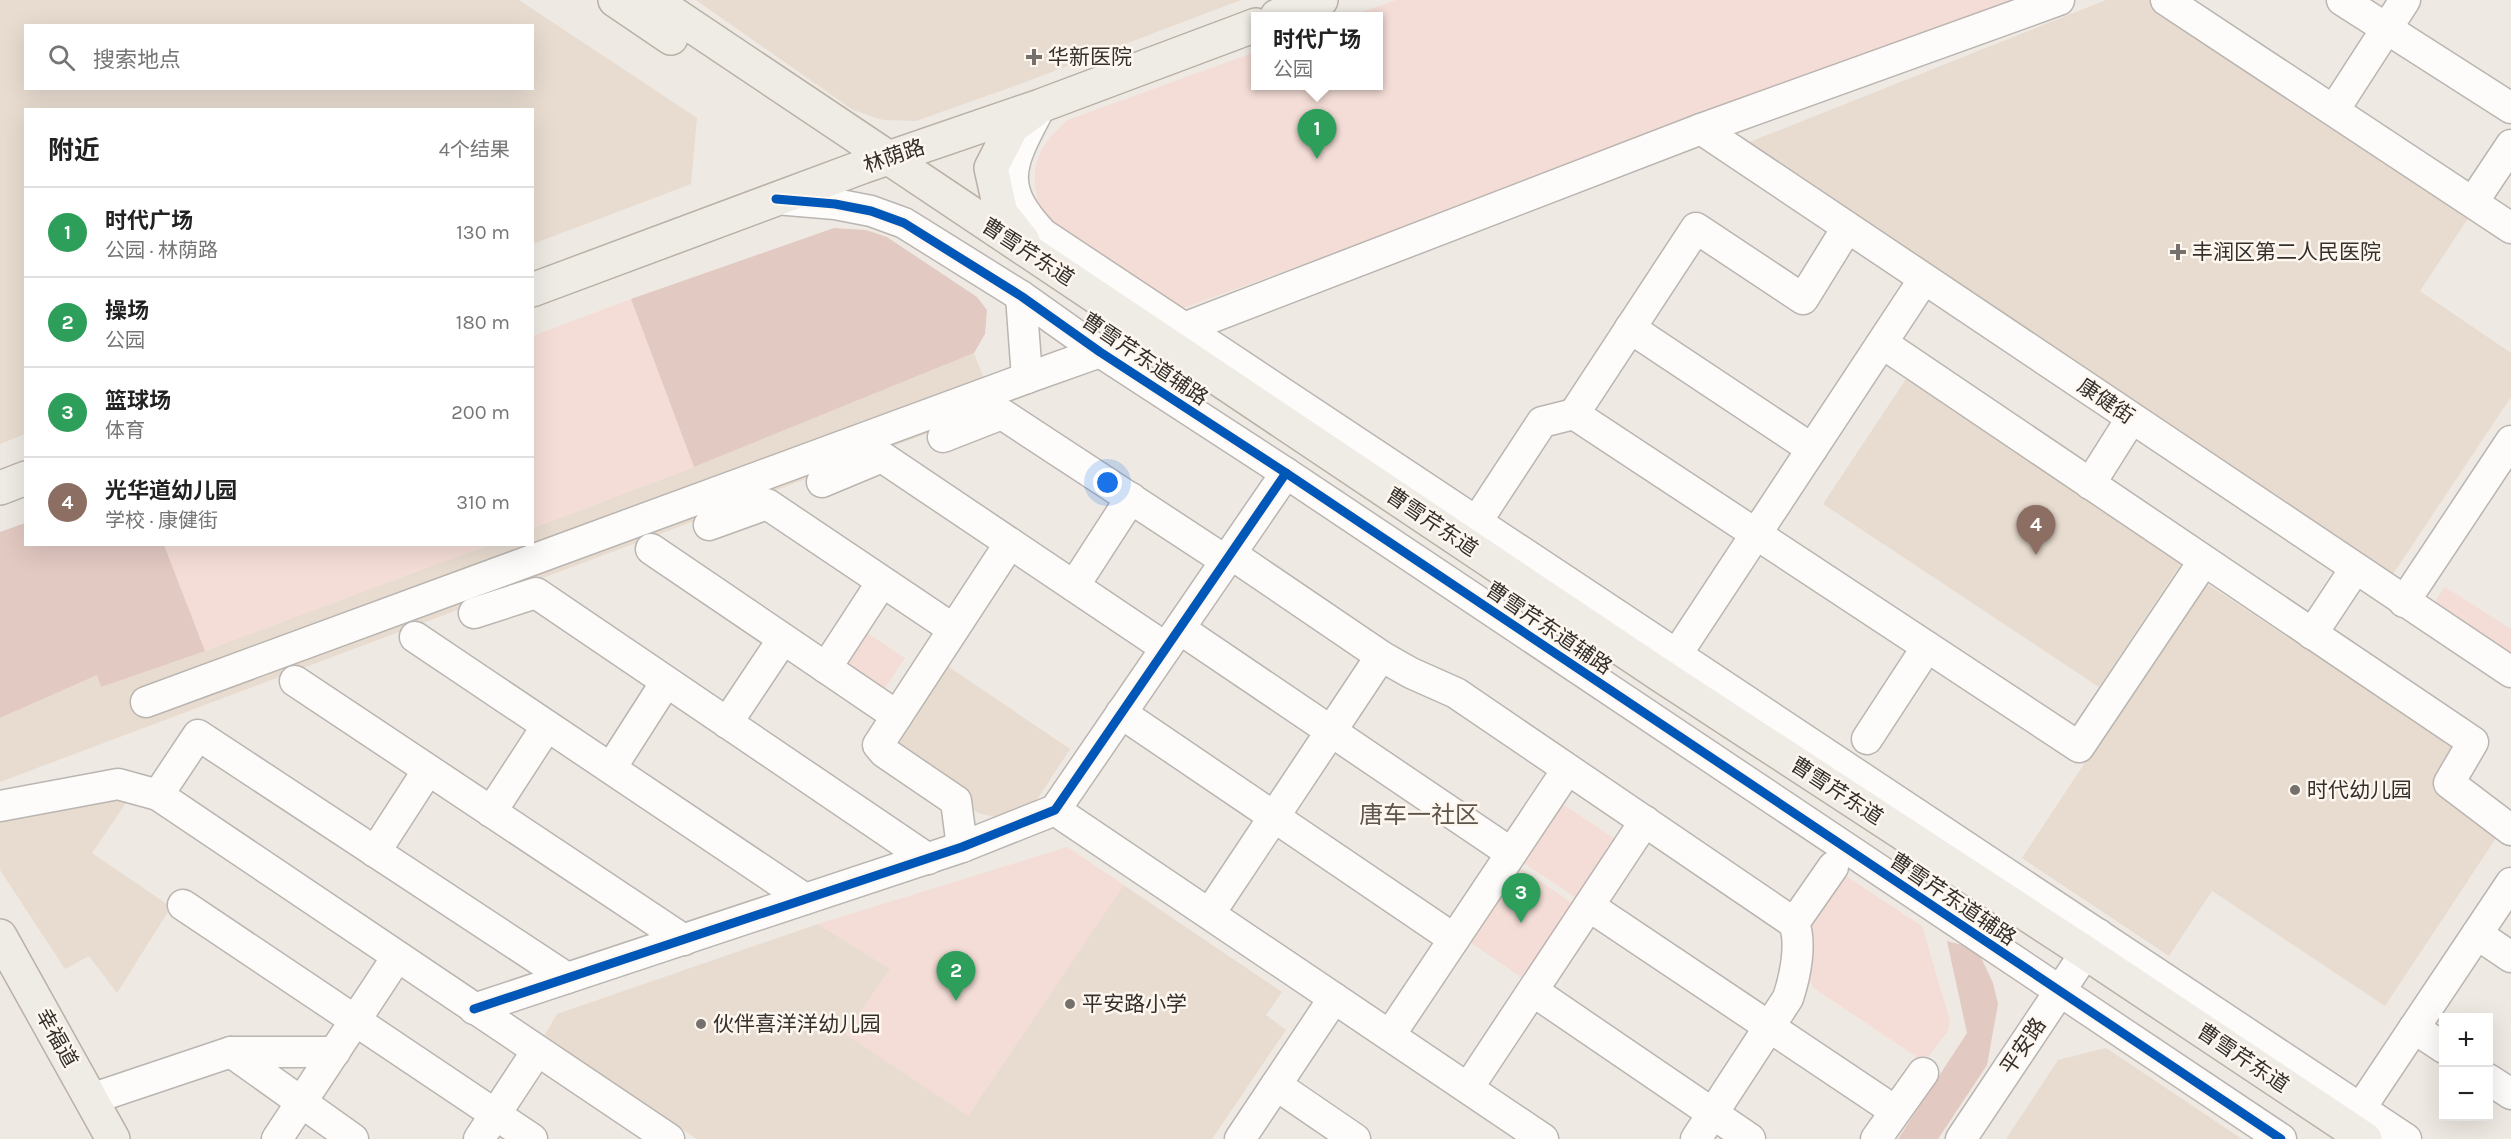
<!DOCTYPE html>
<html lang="zh">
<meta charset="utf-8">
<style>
:root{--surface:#fff;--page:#f2f2f2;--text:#222;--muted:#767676;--line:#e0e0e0;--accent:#75706b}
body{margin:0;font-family:Karla,"Noto Sans SC",sans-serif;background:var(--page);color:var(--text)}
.controls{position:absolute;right:18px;bottom:18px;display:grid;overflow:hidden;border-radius:0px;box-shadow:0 6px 24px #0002}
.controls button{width:54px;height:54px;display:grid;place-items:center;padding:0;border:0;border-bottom:2px solid var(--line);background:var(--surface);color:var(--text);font:30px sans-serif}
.you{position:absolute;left:1108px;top:483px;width:21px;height:21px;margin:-15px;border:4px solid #fff;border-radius:50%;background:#1a73e8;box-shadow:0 0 0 9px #1a73e833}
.badge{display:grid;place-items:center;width:39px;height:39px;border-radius:50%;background:var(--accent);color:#fff;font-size:20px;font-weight:700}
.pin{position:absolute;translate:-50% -50px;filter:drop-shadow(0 2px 3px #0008)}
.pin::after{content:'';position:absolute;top:32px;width:21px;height:18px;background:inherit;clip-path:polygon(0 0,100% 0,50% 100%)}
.popup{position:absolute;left:1251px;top:12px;width:132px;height:78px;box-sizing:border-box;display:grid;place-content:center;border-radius:0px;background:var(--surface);filter:drop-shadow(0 2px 4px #0005);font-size:20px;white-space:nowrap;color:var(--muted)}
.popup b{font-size:22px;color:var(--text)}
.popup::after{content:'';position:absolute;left:50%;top:100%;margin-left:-12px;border:12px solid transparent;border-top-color:var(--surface)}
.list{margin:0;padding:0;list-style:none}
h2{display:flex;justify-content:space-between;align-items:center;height:78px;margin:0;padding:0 24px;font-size:26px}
h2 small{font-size:20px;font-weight:400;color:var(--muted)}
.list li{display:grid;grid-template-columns:39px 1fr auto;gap:18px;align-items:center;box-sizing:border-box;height:90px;padding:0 24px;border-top:2px solid var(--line)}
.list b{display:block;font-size:22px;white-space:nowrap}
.list p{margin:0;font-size:20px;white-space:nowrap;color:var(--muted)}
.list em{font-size:20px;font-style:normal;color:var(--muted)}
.icon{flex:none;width:33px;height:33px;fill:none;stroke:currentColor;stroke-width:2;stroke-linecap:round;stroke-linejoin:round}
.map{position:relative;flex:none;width:2511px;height:1139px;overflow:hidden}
.search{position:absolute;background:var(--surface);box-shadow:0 6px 24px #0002;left:24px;top:24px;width:510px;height:66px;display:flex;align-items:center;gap:15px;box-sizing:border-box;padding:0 21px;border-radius:0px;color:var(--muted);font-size:22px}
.panel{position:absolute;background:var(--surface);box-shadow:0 6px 24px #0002;left:24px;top:108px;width:510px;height:438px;border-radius:0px}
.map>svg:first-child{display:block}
.built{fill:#e8dcd0;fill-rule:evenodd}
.green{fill:#f4ddd6}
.forest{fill:#e2c9c2}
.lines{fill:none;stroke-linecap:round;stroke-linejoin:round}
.minor-casing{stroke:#bab5b0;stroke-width:33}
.major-casing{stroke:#b9b1a5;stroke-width:36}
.minor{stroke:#fdfcfb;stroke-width:30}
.major{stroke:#efece6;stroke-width:33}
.cycleway-casing{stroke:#fef7f0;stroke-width:13}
.cycleway{stroke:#0057b8;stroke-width:9}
.poi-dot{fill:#75706b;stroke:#fef7f0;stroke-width:2}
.labels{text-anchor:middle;stroke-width:5;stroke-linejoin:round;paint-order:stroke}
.poi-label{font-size:21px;fill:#342f2b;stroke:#fef7f0;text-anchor:start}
.street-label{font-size:21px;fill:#342f2b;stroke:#fef7f0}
.quarter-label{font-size:24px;fill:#5e554c;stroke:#fef7f0}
</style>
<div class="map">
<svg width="2511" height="1139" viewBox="0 0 2511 1139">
<rect width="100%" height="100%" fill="#efe9e3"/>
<!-- built -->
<g class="built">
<path d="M 0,0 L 519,0 L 697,118 L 691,184 L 533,244 L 532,110 L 26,110 L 25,434 L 0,444 ZM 26,26 L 532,26 L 532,88 L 26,88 Z"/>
<polygon points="696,0 1241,0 1020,84 916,121 883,120 853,110"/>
<polygon points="2106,0 2158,0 2471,214 2420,291 2511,353 2511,397 2393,574 1747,143"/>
<polygon points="974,353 995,408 0,782 0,718 98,674 101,687 488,545 532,544 533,528 694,467"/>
<polygon points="1906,379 2182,562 2099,687 1823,504"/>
<polygon points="2204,582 2459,750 2436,786 2502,829 2385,1006 2212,891 2169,956 2022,858"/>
<polygon points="949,667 1070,749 1031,809 1015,817 995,817 978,813 888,749 934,671"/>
<polygon points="130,797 92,853 171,907 117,993 89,956 65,969 0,870 0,819"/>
<polygon points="1067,847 1282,992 1266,1015 1286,1030 1212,1139 697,1139 543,1038 557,1014 818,924 889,968"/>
<polygon points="2106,1048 2151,1078 2242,1139 2006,1139 2058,1060"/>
</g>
<!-- green -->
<g class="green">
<path d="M 1396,0 L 2036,0 L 1183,308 L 1042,217 C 1029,172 1032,151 1068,120 L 1255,52 L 1256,86 L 1378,86 L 1378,16 L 1351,16 Z"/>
<polygon points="631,299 694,467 533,528 533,336"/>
<polygon points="164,545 488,545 205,651"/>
<polygon points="2445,587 2511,629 2511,666 2428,612"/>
<polygon points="864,631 905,658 881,694 841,666"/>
<polygon points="1561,803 1617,840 1578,899 1522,862"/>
<polygon points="1067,847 1124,885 968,1116 845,1034 890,969 818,924"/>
<polygon points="1521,868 1573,904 1522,978 1470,942"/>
<polygon points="1841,873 1922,926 1950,1021 1948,1031 1924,1062 1815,989 1802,970 1808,924"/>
</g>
<!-- forest -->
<g class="forest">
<polygon points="834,228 866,230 887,237 977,297 987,310 985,334 974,353 694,467 631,299"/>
<polygon points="25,523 26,544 164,545 205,651 101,687 97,675 0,718 0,532"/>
<polygon points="1947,941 1977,949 1993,983 1998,1004 1987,1065 1938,1139 1898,1139 1967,1033"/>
</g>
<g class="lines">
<defs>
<g id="minor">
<polyline points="2166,0 2511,228"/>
<polyline points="2342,0 2511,108"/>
<polyline points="2334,110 2405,0"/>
<path d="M 1036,115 C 1009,166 999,188 1043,234 L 2406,1139"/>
<polyline points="1701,129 2511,672"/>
<polyline points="776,199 835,204 871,211 904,223 1021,296 1100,352 1286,473 2281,1139"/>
<polyline points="2473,202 2511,145"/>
<polyline points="1021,296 1027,378"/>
<polyline points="1630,328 1812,449"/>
<polyline points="1882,343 2473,742 2449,783 2511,830"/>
<polyline points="1574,414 1696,228 1803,299 1847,228"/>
<polyline points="943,437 1002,414 1226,561"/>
<polyline points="822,482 882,457 1166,648"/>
<polyline points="2090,484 2131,419"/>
<polyline points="1477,521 1542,422 1574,414 2079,747 2203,562"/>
<polyline points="709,525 767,504 953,629"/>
<polyline points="651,549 897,716"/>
<polyline points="1231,554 1381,656 1411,673 1456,693 1794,923"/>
<polyline points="1074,586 1131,498"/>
<polyline points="2404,602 2511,441"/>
<polyline points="474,613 536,593 928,859"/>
<polyline points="1180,629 1511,853"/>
<polyline points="2312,634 2355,569"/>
<polyline points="415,637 805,899"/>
<polyline points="826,668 882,582"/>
<polyline points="1667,669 1924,279"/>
<polyline points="295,681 684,940"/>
<polyline points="146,702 1027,378 1100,352 1136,345 1158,338 1701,129 2059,0"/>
<polyline points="1121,713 1454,939"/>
<polyline points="727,723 783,639"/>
<polyline points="1867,739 1927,647"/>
<polyline points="611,768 666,682"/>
<polyline points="158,795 198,735 567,978"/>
<polyline points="0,806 118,784 158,795 669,1139"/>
<polyline points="1055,810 1543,1139"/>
<polyline points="491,812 547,726"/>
<polyline points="962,847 956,801 884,752 878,745 1010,543"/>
<polyline points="375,852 428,770"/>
<polyline points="183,905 532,1139"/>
<polyline points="1589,906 1895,1111"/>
<polyline points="1210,913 1381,656"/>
<polyline points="2477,934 2511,957"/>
<polyline points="1533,991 1750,1139"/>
<polyline points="474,1009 962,847 1055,810 1286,473"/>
<polyline points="2414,1028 2444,1048"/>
<polyline points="1390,1035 1567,770"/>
<polyline points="231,1052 353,1139"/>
<polyline points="2488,1079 2511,1094"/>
<polyline points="1276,1085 1355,1139"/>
<polyline points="1468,1088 1645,821"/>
<polyline points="91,1099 231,1052 335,1052"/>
<polyline points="2360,1109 2511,883"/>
<polyline points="277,1139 397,957"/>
<polyline points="479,1139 537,1051"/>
<polyline points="1240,1139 1334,998"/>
<path d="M 1696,1139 L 1788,998 C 1795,977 1802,944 1794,923 L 1833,867"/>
<polyline points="1876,1139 1923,1073"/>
<polyline points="1961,1139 2098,934"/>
</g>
<g id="major">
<polyline points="615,0 671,38"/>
<polyline points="653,0 1662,676 2086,953 2365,1139"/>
<polyline points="1277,16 1321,0"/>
<polyline points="1023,241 1001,213 991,168 1012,127 1034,111"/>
<polyline points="532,290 862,167 1040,106 1256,25"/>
<polyline points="0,488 26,478"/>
<polyline points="0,936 113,1139"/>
</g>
</defs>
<!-- minor casing -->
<use href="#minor" class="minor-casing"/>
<!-- major casing -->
<use href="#major" class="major-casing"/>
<!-- minor -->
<use href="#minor" class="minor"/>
<!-- major -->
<use href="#major" class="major"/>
<defs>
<g id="cycleway">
<polyline points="776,199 835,204 871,211 904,223 1021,296 1100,352 1286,473 2281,1139"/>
<polyline points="474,1009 962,847 1055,810 1286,473"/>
</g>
</defs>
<!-- cycleway casing -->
<use href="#cycleway" class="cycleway-casing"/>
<!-- cycleway -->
<use href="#cycleway" class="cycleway"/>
</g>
<!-- markers -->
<g class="poi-dot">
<path d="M1031 48h6v6h6v6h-6v6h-6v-6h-6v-6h6z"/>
<path d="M2175 243h6v6h6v6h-6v6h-6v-6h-6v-6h6z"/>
<circle cx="2295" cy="790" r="6"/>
<circle cx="1070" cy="1004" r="6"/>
<circle cx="701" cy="1024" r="6"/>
</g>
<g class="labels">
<!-- poi labels -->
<g class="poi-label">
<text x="1048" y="64">华新医院</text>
<text x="2192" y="259">丰润区第二人民医院</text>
<text x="2307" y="797">时代幼儿园</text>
<text x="1082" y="1011">平安路小学</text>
<text x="713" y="1031">伙伴喜洋洋幼儿园</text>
</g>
<!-- street labels -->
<g class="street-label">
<text transform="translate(894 156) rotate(-19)" y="7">林荫路</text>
<text transform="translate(1028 252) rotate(33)" y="7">曹雪芹东道</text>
<text transform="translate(1145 359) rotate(34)" y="7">曹雪芹东道辅路</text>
<text transform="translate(2106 401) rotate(34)" y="7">康健街</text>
<text transform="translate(1432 522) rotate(34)" y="7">曹雪芹东道</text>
<text transform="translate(1549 628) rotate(34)" y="7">曹雪芹东道辅路</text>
<text transform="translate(1837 791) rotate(33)" y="7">曹雪芹东道</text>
<text transform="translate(1953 899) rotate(34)" y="7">曹雪芹东道辅路</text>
<text transform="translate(57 1038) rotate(61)" y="7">幸福道</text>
<text transform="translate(2023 1046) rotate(-56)" y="7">平安路</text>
<text transform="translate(2243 1058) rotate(34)" y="7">曹雪芹东道</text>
</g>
<!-- quarter labels -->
<g class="quarter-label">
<text x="1419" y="823">唐车一社区</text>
</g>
</g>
</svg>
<div class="controls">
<button>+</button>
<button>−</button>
</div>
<div class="you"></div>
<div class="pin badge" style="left:1317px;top:159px;background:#2e9e5b">1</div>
<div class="popup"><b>时代广场</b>公园</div>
<div class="pin badge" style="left:956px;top:1001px;background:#2e9e5b">2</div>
<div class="pin badge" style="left:1521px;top:923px;background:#2e9e5b">3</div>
<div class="pin badge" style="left:2036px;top:555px;background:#8d6e63">4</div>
<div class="search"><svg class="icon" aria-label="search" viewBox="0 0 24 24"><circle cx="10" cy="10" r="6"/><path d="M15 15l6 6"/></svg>搜索地点</div>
<section class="panel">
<h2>附近<small>4个结果</small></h2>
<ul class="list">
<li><span class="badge" style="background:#2e9e5b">1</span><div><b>时代广场</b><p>公园 · 林荫路</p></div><em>130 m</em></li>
<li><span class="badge" style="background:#2e9e5b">2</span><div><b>操场</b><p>公园</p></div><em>180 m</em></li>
<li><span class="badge" style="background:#2e9e5b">3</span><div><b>篮球场</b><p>体育</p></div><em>200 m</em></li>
<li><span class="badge" style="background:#8d6e63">4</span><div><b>光华道幼儿园</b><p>学校 · 康健街</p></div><em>310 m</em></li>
</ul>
</section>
</div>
